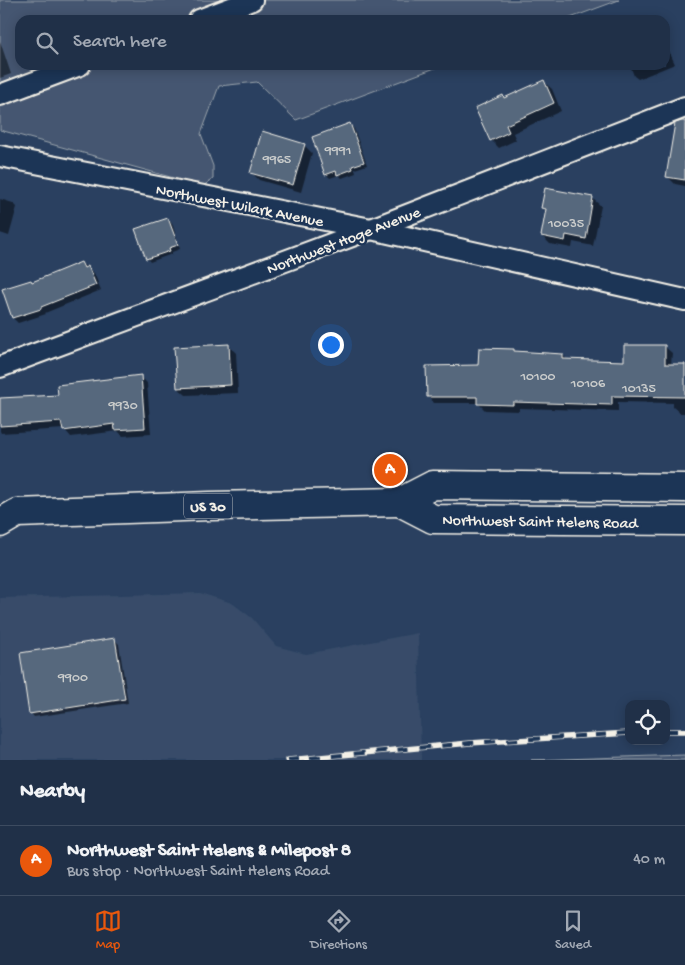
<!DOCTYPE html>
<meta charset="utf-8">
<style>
:root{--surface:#203048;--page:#2d3c52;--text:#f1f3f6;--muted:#a2a9b4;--line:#3d4b60;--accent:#ea580c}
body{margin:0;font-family:"Gochi Hand",sans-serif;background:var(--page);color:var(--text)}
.controls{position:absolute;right:15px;bottom:15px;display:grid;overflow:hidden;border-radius:10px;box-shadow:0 2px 12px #0003}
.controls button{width:45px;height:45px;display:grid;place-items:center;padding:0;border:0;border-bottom:1px solid var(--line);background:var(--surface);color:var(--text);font:25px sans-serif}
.you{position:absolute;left:330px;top:344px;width:18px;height:18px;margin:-12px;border:4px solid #fff;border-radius:50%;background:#1a73e8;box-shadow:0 0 0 8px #1a73e833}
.badge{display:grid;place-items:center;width:32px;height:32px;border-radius:50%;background:var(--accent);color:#fff;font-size:16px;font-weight:700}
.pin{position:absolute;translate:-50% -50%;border:2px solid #fff;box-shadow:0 1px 5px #0006}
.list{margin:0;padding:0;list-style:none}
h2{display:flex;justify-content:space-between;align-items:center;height:65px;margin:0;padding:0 20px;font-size:21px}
h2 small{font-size:16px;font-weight:400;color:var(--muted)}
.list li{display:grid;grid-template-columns:32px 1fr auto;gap:15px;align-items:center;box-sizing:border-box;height:70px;padding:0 20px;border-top:1px solid var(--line)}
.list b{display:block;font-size:19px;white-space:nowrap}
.list p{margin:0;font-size:16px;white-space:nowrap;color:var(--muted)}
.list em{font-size:16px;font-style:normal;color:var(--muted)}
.icon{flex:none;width:28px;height:28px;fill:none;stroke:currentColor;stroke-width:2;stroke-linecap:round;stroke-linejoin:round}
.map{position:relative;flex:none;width:685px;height:760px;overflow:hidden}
.search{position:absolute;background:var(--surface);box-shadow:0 2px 12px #0003;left:15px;right:15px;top:15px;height:55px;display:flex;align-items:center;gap:12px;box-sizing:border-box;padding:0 18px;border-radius:15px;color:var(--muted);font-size:19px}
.sheet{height:135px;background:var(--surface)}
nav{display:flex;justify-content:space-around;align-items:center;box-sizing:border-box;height:70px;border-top:1px solid var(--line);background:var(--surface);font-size:14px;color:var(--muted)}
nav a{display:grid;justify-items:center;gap:2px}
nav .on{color:var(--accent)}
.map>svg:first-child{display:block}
.built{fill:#374c69}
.green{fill:#445771;stroke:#9ca4ac}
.shadow{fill:#0007}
.building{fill:#56677d;stroke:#f4f1e8}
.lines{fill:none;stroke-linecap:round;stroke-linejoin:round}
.street-casing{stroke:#f4f1e8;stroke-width:24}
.highway-casing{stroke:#f4f1e8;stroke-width:31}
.street{stroke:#1d3557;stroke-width:20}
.highway{stroke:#1d3557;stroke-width:28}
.rail-casing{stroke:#f4f1e8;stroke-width:5.5}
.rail{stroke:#1d3557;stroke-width:4;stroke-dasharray:11;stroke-linecap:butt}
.labels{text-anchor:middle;stroke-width:5;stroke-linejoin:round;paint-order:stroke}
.number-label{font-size:14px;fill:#cccecd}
.shield{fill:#1d3557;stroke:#b4b9bc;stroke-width:1}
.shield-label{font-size:15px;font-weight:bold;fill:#f4f1e8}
.street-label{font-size:16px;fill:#f4f1e8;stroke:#1d3557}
</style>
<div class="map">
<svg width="685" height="760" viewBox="0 0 685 760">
<rect width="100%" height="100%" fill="#2a4060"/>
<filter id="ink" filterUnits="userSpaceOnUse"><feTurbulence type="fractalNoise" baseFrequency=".02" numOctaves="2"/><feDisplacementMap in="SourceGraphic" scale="10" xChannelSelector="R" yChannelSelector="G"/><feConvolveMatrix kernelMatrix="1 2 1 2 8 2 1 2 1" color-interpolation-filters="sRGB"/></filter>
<g filter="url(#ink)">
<!-- built -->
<polygon class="built" points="200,593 232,603 252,618 276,646 306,654 418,633 421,760 0,760 0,598"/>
<!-- green -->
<g class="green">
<polygon points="0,0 619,0 565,20 20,20 20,65 443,65 296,120 257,82 219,86 201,134 213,166 213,179 203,186 0,130"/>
<polygon points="685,755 685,760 531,760"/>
</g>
<!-- shadow -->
<g class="shadow">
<polygon points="0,41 11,74 0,78"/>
<polygon points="665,43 675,64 638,79 634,76 630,65 665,65"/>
<polygon points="544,82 552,89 561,111 513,133 516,140 499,148 491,140 477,108 503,96 505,99"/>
<polygon points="350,125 354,129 367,165 355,169 356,173 342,178 339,175 330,178 326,174"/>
<polygon points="685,140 685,186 675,184 667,176"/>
<polygon points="304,145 312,153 301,192 259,180 251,172"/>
<polygon points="546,189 593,199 601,206 593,246 573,242 572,248 550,244 542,236 547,212 543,208"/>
<polygon points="0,199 13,203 17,207 9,236 0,233"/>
<polygon points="168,219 172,223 180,249 172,252 172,254 150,262 147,258"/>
<polygon points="81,263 94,273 101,290 45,313 46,314 18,323 13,318 32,283"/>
<polygon points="228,345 236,353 238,393 186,395 178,388"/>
<polygon points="665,347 672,353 671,365 685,365 685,413 680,413 673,407 673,403 618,402 618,411 519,408 519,411 485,410 478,403 434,403 428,396 479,366 514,350 516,352 563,355 568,361 625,362"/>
<polygon points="141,377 147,383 151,434 123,436 118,431 71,437 64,429 1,433 0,431 0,399 59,396"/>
<polygon points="115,640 119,644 128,703 34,717 31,713"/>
</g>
<!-- building -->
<g class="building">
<polygon points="544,80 554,103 506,125 509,132 490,141 475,108 503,95 504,98"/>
<polygon points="682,121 685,121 685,180 666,177 675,123"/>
<polygon points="350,123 364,162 352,166 353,169 337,175 336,171 325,175 312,137"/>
<polygon points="262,131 305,144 293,185 250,173"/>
<polygon points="545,188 593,197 586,239 566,235 565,241 541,236 546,209 541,208"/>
<polygon points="168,218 178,245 169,248 170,251 146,259 135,229"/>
<polygon points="81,262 84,268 88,266 96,285 41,307 41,309 12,318 2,289 31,280 32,282"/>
<polygon points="229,344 231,385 177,388 174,347"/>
<polygon points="624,345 665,345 665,364 685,364 685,397 612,396 612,405 513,402 513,405 477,404 477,397 427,397 426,366 478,365 479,348 514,349 514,351 563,354 563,359 624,361"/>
<polygon points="141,375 145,428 115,430 114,424 63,431 61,422 0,426 0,398 58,395 57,385"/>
<polygon points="115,638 125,699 29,714 20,653"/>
</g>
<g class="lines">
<defs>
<g id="street">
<polyline points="199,20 252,0"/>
<polyline points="0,95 80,65"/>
<polyline points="0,156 371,229 685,300"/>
<polyline points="0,367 371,229 685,107"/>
</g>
<g id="highway">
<polyline points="400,502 433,519 685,521"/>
<polyline points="0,523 17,513 210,506 400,502 433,485 685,488"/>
</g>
</defs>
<!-- street casing -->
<use href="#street" class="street-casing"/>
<!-- highway casing -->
<use href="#highway" class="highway-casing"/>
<!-- street -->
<use href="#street" class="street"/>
<!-- highway -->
<use href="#highway" class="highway"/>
<defs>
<g id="rail">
<polyline points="666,731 685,731"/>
<polyline points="288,760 470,743 629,733"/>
</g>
</defs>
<!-- rail casing -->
<use href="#rail" class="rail-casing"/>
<!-- rail -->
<use href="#rail" class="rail"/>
</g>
</g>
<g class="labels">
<!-- number labels -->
<g class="number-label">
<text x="338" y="154">9991</text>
<text x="277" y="163">9965</text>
<text x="566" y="227">10035</text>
<text x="538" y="380">10100</text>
<text x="588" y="387">10106</text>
<text x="639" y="392">10135</text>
<text x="123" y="409">9930</text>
<text x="73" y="681">9900</text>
</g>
<!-- shield labels -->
<rect class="shield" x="184" y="493.5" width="48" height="25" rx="4"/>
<g class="shield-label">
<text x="208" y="511">US 30</text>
</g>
<!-- street labels -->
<g class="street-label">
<text transform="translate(240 204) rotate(11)" y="6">Northwest Wilark Avenue</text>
<text transform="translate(343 239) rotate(-21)" y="6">Northwest Hoge Avenue</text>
<text transform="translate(540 520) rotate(1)" y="6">Northwest Saint Helens Road</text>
</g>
</g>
</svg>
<div class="controls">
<button><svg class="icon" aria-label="locate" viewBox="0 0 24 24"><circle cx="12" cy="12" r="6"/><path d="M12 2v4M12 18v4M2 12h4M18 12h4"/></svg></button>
</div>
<div class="you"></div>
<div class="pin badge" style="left:390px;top:470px">A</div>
<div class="search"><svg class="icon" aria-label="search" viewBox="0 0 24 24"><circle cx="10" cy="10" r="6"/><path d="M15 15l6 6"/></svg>Search here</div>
</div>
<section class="sheet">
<h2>Nearby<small></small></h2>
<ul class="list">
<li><span class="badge">A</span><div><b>Northwest Saint Helens &amp; Milepost 8</b><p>Bus stop · Northwest Saint Helens Road</p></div><em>40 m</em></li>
</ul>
</section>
<nav>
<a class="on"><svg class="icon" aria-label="map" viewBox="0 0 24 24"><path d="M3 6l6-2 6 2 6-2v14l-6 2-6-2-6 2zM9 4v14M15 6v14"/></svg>Map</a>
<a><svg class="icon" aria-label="directions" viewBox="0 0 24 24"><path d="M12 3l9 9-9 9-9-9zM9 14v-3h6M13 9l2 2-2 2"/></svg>Directions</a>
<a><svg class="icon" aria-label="saved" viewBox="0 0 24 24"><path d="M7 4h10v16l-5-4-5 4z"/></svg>Saved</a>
</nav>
